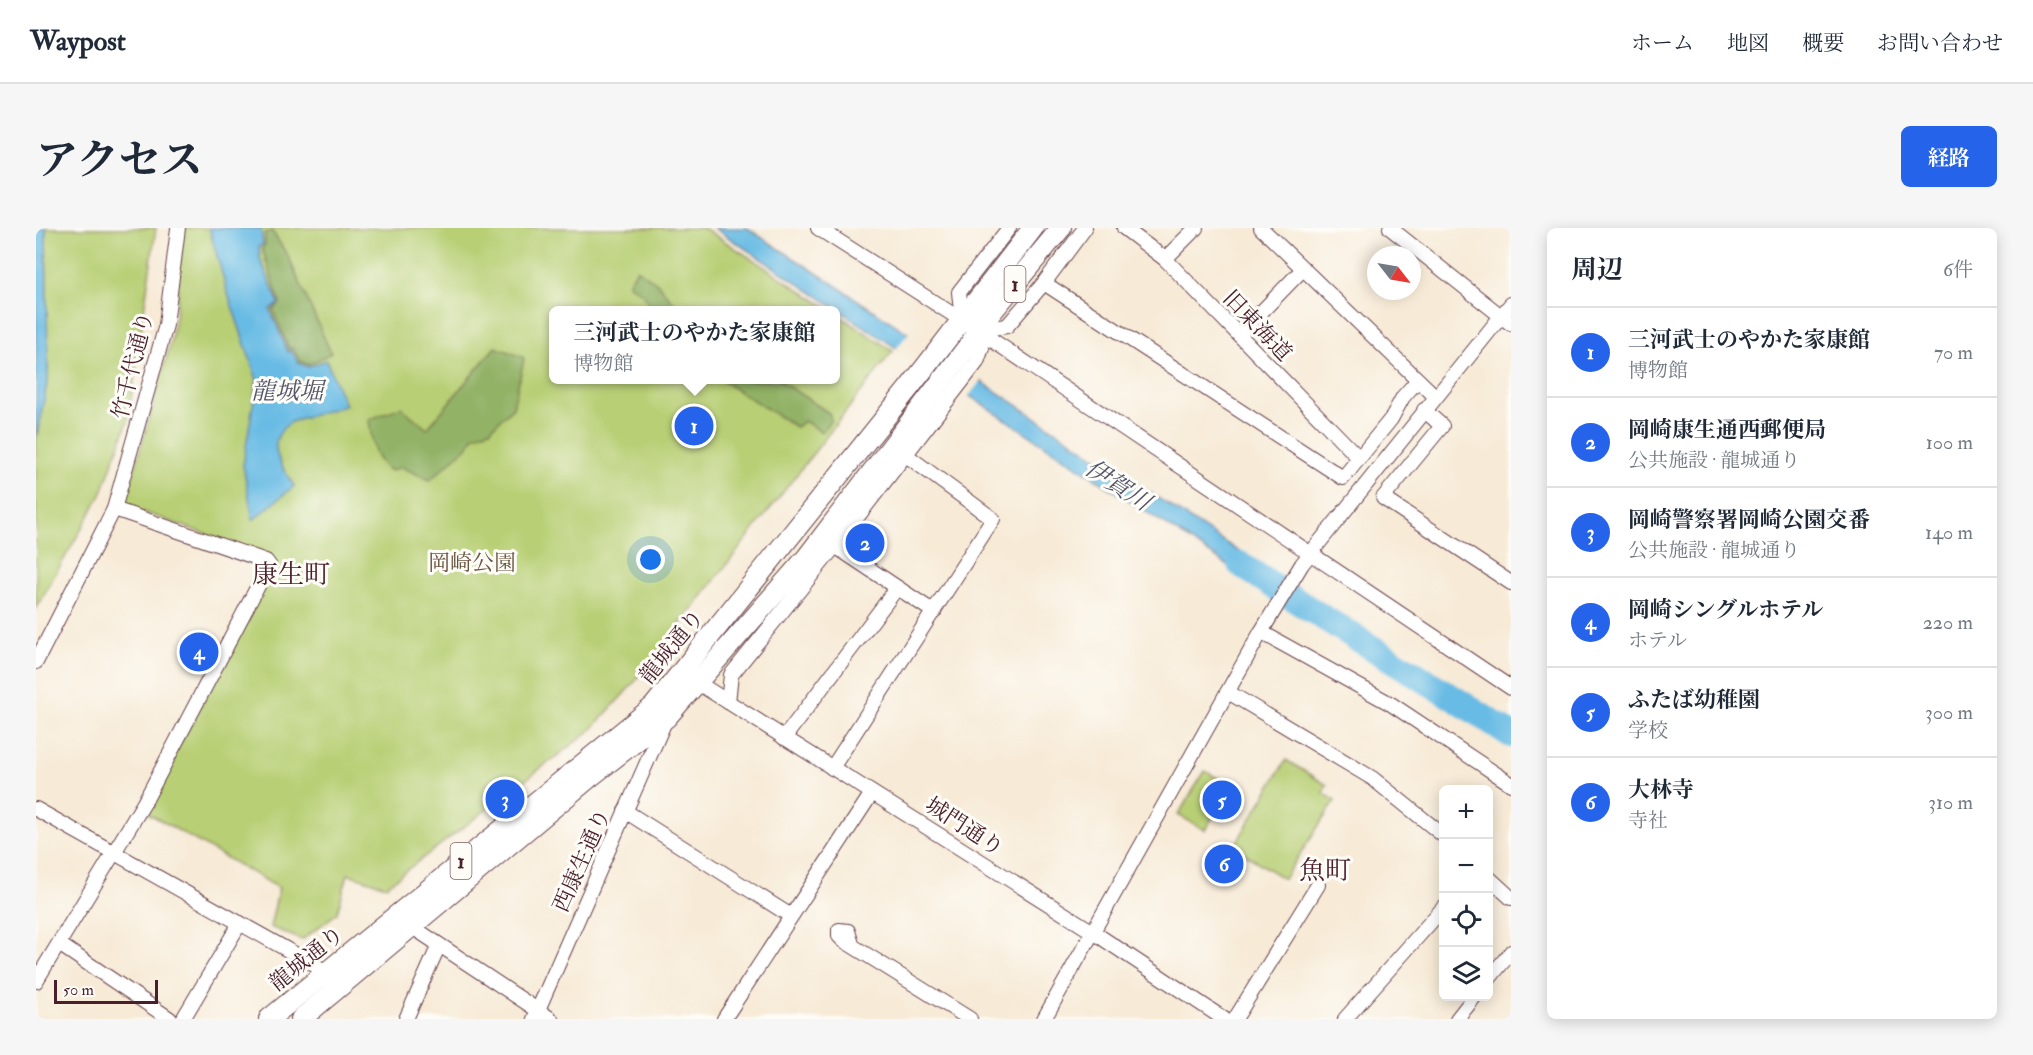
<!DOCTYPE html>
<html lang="ja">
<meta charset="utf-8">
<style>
:root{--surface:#fff;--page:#f6f6f7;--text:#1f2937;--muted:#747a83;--line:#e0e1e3;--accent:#2563eb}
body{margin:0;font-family:"IM FELL Double Pica","Noto Serif JP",serif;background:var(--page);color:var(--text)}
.controls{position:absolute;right:18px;bottom:18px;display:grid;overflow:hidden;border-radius:9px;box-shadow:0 3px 15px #0003}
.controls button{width:54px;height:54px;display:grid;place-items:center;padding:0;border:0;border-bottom:2px solid var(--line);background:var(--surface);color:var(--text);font:30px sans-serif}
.compass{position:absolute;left:1331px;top:18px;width:54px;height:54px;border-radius:50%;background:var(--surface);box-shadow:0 3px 15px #0003;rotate:121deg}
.scale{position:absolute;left:18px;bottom:15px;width:104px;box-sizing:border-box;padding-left:6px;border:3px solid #4a1f2b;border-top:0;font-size:16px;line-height:21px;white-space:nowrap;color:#4a1f2b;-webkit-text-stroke:4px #fdfcf7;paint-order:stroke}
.you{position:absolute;left:615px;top:332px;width:21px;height:21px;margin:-15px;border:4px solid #fff;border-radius:50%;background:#1a73e8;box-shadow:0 0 0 9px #1a73e833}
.badge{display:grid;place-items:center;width:39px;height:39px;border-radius:50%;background:var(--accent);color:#fff;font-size:20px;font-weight:700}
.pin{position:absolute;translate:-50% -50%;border:3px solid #fff;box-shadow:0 2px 6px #0006}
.popup{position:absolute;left:513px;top:78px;width:291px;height:78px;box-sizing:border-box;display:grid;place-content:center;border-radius:9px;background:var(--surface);filter:drop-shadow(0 2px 4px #0005);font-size:20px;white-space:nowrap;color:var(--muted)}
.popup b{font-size:22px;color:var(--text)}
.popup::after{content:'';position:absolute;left:50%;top:100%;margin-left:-12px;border:12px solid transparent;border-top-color:var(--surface)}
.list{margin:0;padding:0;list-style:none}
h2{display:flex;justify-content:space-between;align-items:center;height:78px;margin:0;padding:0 24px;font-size:26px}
h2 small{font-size:20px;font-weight:400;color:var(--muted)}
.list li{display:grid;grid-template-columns:39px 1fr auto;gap:18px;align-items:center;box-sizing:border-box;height:90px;padding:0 24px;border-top:2px solid var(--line)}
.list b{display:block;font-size:22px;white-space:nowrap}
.list p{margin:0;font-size:20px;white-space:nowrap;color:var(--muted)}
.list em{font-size:20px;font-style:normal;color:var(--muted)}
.icon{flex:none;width:33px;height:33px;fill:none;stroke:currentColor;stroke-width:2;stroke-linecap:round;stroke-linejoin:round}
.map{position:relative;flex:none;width:1475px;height:791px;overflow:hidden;border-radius:9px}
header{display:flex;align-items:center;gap:36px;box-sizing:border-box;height:84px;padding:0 30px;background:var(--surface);border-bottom:2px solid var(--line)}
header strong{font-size:28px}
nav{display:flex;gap:33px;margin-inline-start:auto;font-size:21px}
.intro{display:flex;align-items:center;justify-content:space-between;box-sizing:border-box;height:144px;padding:0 36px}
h1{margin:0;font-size:42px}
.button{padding:15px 27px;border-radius:9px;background:var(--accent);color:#fff;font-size:21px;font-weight:700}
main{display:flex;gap:36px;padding:0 36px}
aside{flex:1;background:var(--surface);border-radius:9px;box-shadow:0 3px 15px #0003}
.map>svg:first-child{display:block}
.green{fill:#b8cf74;stroke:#817750;stroke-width:1.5}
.forest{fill:#92b266;stroke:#6e6848;stroke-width:1.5}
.water{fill:#68bbe4;stroke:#596d88;stroke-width:1.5}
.pier{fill:#f7ead6}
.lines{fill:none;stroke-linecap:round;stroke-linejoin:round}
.river{stroke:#68bbe4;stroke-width:26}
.minor-casing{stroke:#643d45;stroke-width:16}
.highway-casing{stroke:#643d45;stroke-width:22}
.minor{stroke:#fff;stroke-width:14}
.highway{stroke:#fff;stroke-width:20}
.labels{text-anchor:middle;stroke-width:6;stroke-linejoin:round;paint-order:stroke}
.shield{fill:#fdfcf7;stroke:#806168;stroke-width:1.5}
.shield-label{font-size:21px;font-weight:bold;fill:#4a1f2b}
.street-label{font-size:22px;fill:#4a1f2b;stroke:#fdfcf7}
.park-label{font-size:22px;fill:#6b5441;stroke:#fdfcf7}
.water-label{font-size:24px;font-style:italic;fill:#54566c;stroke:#fdfcf7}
.quarter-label{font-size:26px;fill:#4a1f2b;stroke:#fdfcf7}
</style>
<header>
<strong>Waypost</strong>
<nav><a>ホーム</a><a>地図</a><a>概要</a><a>お問い合わせ</a></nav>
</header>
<div class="intro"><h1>アクセス</h1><a class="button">経路</a></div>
<main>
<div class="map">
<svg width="1475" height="791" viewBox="0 0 1475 791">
<rect width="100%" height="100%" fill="#fdfcf7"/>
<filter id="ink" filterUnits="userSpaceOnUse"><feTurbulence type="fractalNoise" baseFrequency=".0167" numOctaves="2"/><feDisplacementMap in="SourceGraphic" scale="12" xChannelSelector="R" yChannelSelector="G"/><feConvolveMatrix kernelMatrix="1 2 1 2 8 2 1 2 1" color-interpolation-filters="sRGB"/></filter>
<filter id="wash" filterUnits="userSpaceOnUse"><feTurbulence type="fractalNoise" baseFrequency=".008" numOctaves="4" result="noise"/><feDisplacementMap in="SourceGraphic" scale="24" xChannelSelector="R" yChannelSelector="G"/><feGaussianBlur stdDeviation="1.35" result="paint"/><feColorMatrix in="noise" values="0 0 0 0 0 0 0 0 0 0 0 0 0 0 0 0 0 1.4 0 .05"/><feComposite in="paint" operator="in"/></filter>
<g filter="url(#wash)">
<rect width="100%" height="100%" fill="#f7ead6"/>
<!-- green -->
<g class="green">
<polygon points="10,0 120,0 92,193 65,267 0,380 0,212 12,150"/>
<polygon points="146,0 668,0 795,82 517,82 517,152 799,152 799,85 857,123 604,448 555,502 350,658 312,646 301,685 266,712 234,699 243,660 108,583 236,344 235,329 93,279 89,275 135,113 141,76"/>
<polygon points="1250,532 1291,557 1287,564 1299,573 1248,651 1198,619"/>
<polygon points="1169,543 1196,558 1169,602 1142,587"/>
</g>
<!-- forest -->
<g class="forest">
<polygon points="236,3 252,28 295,125 272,137 264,133 257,120 253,121 237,82 244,75 226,20 229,17 229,5"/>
<polygon points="601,41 621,55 644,82 616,82 607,66 592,56"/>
<path d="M 459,119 L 487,129 L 488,131 L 477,179 L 454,202 L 438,208 L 431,219 L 394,252 L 365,239 L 355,243 C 336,233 337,212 333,193 L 335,191 L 365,179 L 391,201 Z"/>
<polygon points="685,152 743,152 793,185 795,192 786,204 768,193 760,199"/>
</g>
<!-- water -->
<g class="water">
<polygon points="0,0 10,0 12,150 0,212"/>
<path d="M 173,0 L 225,0 L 227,17 L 223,18 L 224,30 L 243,76 L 234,81 L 252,124 L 255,122 L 263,135 L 272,139 L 290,132 L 309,177 L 255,194 C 227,213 244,236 258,258 L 217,292 L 207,237 L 221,152 L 191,63 Z"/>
<polygon points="678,0 711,0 767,36 1213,330 1234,351 1230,358 1214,352"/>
</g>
<!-- pier -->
<polygon class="pier" points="874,103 947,150 932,169 860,121"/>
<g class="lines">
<!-- river -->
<path class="river" d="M 1204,336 C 1292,396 1386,447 1475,507"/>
</g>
</g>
<g filter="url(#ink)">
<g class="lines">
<defs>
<g id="minor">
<polyline points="782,0 941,102 1475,460"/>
<polyline points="1088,0 1129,31 1322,229"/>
<polyline points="1225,0 1400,169"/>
<polyline points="1354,0 1475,96"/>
<polyline points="1129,31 1160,0"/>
<polyline points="1008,55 1307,250 1355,191 1367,169 1382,152"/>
<polyline points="926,93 923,64 973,0"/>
<polyline points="1203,107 1267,41"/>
<polyline points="1388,182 1406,198 1347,270 1475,355"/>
<polyline points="791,321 799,318 898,384"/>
<polyline points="1225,404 1355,476 1475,556"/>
<polyline points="0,434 78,281 130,97 142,0"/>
<polyline points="654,450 1057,704 1188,791"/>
<polyline points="1192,464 1336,550 1408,608"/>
<polyline points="692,474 695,447 799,318 941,134 946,120 941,102 971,98 1008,55 1049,0"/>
<polyline points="748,510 861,360"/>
<polyline points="796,540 957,291 870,227"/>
<polyline points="0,581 291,744"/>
<polyline points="589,583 755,688"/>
<polyline points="1452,649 1475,670"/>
<polyline points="375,698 515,791"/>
<polyline points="23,716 134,791"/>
<polyline points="816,716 812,703 803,702 803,708 807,712 934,791"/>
<polyline points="1452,752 1475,724"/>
<polyline points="0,753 108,575 233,337 230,333 78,281"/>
<polyline points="147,791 204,695"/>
<polyline points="370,791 403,717"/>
<polyline points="498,791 630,491"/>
<polyline points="688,791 836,565"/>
<polyline points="1008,791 1225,404 1266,336 1475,76"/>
<polyline points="1199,791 1282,657"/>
<polyline points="1309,791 1408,679"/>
<polyline points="1421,791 1439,768"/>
</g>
<g id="highway">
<polyline points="233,791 618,478 873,160 997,0"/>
<polyline points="265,791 554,549 631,489 771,329 936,113 941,102 1025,0"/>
</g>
</defs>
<!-- minor casing -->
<use href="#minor" class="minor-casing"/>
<!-- highway casing -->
<use href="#highway" class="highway-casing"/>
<!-- minor -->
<use href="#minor" class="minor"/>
<!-- highway -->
<use href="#highway" class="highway"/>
</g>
</g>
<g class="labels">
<!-- shield labels -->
<g class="shield">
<rect x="968.5" y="38" width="21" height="36" rx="4.5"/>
<rect x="414.5" y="615" width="21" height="36" rx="4.5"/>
</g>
<g class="shield-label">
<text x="979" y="63">1</text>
<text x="425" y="640">1</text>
</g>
<!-- street labels -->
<g class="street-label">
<text transform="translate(1222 97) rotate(46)" y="8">旧東海道</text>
<text transform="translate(96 137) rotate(-76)" y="8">竹千代通り</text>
<text transform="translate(635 418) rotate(-51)" y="8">龍城通り</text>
<text transform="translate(929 598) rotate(33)" y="8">城門通り</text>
<text transform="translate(545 632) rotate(-66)" y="8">西康生通り</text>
<text transform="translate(270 730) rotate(-39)" y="8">龍城通り</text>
</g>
<!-- park labels -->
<g class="park-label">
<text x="436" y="342">岡崎公園</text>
</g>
<!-- water labels -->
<g class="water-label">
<text x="251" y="171">龍城堀</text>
<text transform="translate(1082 257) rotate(33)" y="8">伊賀川</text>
</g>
<!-- quarter labels -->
<g class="quarter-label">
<text x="255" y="355">康生町</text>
<text x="1289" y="651">魚町</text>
</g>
</g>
</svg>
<div class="controls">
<button>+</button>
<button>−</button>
<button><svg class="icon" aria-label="locate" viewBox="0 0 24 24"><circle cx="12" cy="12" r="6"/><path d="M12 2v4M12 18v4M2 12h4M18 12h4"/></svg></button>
<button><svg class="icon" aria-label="layers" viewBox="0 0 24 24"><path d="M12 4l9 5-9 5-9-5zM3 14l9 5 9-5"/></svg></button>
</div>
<svg class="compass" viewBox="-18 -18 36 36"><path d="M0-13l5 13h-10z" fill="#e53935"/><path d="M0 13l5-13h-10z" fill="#747a83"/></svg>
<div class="scale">50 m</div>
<div class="you"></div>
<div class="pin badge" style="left:658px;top:198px">1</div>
<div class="popup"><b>三河武士のやかた家康館</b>博物館</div>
<div class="pin badge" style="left:829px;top:315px">2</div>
<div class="pin badge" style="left:469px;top:571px">3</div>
<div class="pin badge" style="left:163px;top:424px">4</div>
<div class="pin badge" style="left:1186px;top:572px">5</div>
<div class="pin badge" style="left:1188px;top:636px">6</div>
</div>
<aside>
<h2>周辺<small>6件</small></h2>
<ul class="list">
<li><span class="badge">1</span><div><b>三河武士のやかた家康館</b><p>博物館</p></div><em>70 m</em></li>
<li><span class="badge">2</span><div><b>岡崎康生通西郵便局</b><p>公共施設 · 龍城通り</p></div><em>100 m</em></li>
<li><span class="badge">3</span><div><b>岡崎警察署岡崎公園交番</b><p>公共施設 · 龍城通り</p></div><em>140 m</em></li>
<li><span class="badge">4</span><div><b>岡崎シングルホテル</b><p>ホテル</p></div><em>220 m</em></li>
<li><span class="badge">5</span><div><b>ふたば幼稚園</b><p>学校</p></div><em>300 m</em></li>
<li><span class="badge">6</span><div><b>大林寺</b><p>寺社</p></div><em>310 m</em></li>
</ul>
</aside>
</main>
